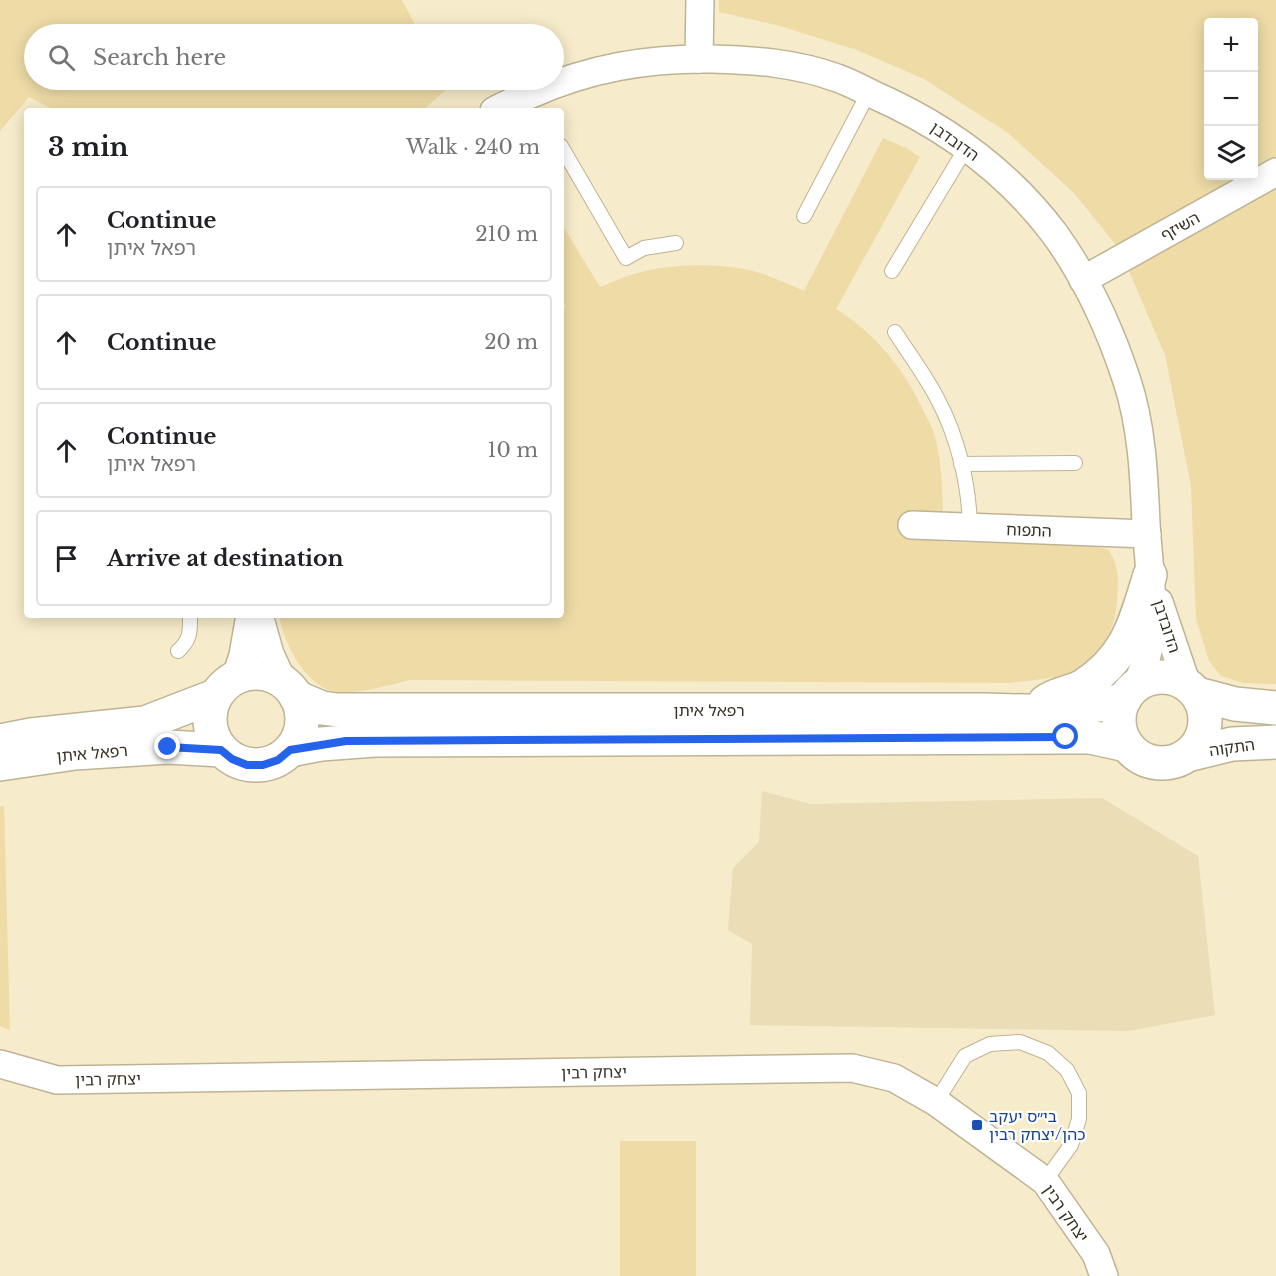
<!DOCTYPE html>
<meta charset="utf-8">
<style>
:root{--surface:#fff;--page:#f2f2f2;--text:#202124;--muted:#757577;--line:#e0e0e0}
body{margin:0;font-family:"Libre Baskerville","Noto Sans Hebrew",serif;background:var(--page);color:var(--text)}
.controls{position:absolute;right:18px;top:18px;display:grid;overflow:hidden;border-radius:6px;box-shadow:0 3px 15px #0003}
.controls button{width:54px;height:54px;display:grid;place-items:center;padding:0;border:0;border-bottom:2px solid var(--line);background:var(--surface);color:var(--text);font:30px sans-serif}
.stop{position:absolute;width:18px;height:18px;margin:-14px;border:4px solid #2563eb;border-radius:50%;background:#fff}
.stop.end{background:#2563eb;border-color:#fff;box-shadow:0 2px 6px #0008}
.list{margin:0;padding:0;list-style:none}
h2{display:flex;justify-content:space-between;align-items:center;height:78px;margin:0;padding:0 24px;font-size:26px}
h2 small{font-size:20px;font-weight:400;color:var(--muted)}
.list li{display:grid;grid-template-columns:39px 1fr auto;gap:18px;align-items:center;box-sizing:border-box;height:96px;margin:0 12px 12px;padding:0 12px;border:2px solid var(--line);border-radius:6px}
.list b{display:block;font-size:22px;white-space:nowrap}
.list p{margin:0;font-size:20px;white-space:nowrap;color:var(--muted)}
.list em{font-size:20px;font-style:normal;color:var(--muted)}
.icon{flex:none;width:33px;height:33px;fill:none;stroke:currentColor;stroke-width:2;stroke-linecap:round;stroke-linejoin:round}
.map{position:relative;flex:none;width:1276px;height:1276px;overflow:hidden}
.search{position:absolute;background:var(--surface);box-shadow:0 3px 15px #0003;left:24px;top:24px;width:540px;height:66px;display:flex;align-items:center;gap:15px;box-sizing:border-box;padding:0 21px;border-radius:33px;color:var(--muted);font-size:22px}
.panel{position:absolute;background:var(--surface);box-shadow:0 3px 15px #0003;left:24px;top:108px;width:540px;height:510px;border-radius:6px}
.map>svg:first-child{display:block}
.built{fill:#ebddb5}
.green{fill:#eedba6;fill-rule:evenodd}
.lines{fill:none;stroke-linecap:round;stroke-linejoin:round}
.service-casing{stroke:#beb394;stroke-width:16}
.minor-casing{stroke:#beb394;stroke-width:30}
.tertiary-casing{stroke:#beb394;stroke-width:36}
.service{stroke:#fff;stroke-width:14}
.minor{stroke:#fff;stroke-width:27}
.tertiary{stroke:#fff;stroke-width:33}
.route{stroke:#2563eb;stroke-width:8}
.transit-dot{fill:#1a4fb4;stroke:#fff;stroke-width:2}
.labels{text-anchor:middle;stroke-width:4.5;stroke-linejoin:round;paint-order:stroke}
.street-label{font-size:16px;fill:#343023;stroke:#fff}
.transit-label{font-size:16px;fill:#164399;stroke:#fff;text-anchor:start}
</style>
<div class="map">
<svg width="1276" height="1276" viewBox="0 0 1276 1276">
<rect width="100%" height="100%" fill="#f6ebca"/>
<!-- built -->
<polygon class="built" points="762,791 811,804 1102,798 1198,856 1215,1015 1128,1031 750,1025 752,944 728,930 733,868 759,842"/>
<!-- green -->
<g class="green">
<polygon points="0,0 402,0 420,34 34,34 34,80 444,80 448,88 422,111 56,111 29,97 0,131"/>
<path d="M 719,0 L 1276,0 L 1276,684 L 1243,683 L 1221,676 L 1209,661 L 1196,619 L 1191,486 L 1165,355 L 1120,250 L 1074,193 L 1008,133 L 924,79 L 857,50 L 780,26 L 719,12 ZM 1208,22 L 1254,22 L 1254,176 L 1208,176 Z"/>
<path d="M 883,138 L 906,148 L 920,157 L 836,309 C 875,333 905,370 924,412 C 928,420 933,429 935,437 C 944,471 942,508 944,542 L 1096,546 L 1109,550 C 1120,570 1118,578 1117,600 C 1115,633 1099,665 1065,675 C 1047,679 1027,681 1009,683 L 410,680 C 388,685 354,696 332,691 C 304,684 283,641 279,615 L 561,615 L 561,311 L 566,307 L 561,298 L 561,223 L 600,287 C 611,283 622,277 634,274 C 669,264 708,263 744,269 C 765,273 785,283 804,291 Z"/>
<polygon points="4,806 10,1030 0,1026 0,807"/>
<rect x="620" y="1141" width="76" height="135"/>
</g>
<g class="lines">
<defs>
<g id="service">
<polyline points="561,146 626,258 644,248 676,243"/>
<polyline points="804,216 869,92"/>
<polyline points="892,271 966,148"/>
<path d="M 895,332 C 909,354 925,375 937,398 C 958,437 969,484 970,527"/>
<polyline points="961,464 1075,463"/>
<path d="M 178,651 C 191,639 190,632 190,615"/>
<polyline points="936,1102 965,1056 990,1044 1020,1042 1048,1053 1067,1070 1079,1093 1079,1119 1071,1145 1045,1181"/>
</g>
<g id="minor">
<polyline points="699,59 700,0"/>
<path d="M 494,111 C 505,104 518,100 529,95 C 589,68 647,58 712,59 C 753,60 797,63 837,78 C 849,82 860,88 872,94 C 943,125 1007,171 1054,233 C 1086,277 1110,329 1127,381 C 1142,426 1144,476 1146,523 C 1149,577 1162,636 1136,685"/>
<polyline points="1083,280 1276,172"/>
<polyline points="912,525 1147,534"/>
<polyline points="1159,602 1187,685"/>
<polyline points="259,615 270,654 282,680"/>
<polyline points="236,677 243,655 250,615"/>
<polyline points="0,1064 57,1080 852,1068 894,1078 936,1102 1045,1181 1096,1254 1104,1276"/>
</g>
<g id="tertiary">
<circle cx="256" cy="719" r="46"/>
<circle cx="1162" cy="720" r="43"/>
<polyline points="1197,694 1235,704 1276,708"/>
<polyline points="296,697 322,708 337,710 984,710 1060,712 1124,700"/>
<path d="M 1045,702 C 1056,693 1071,693 1083,686 C 1128,657 1135,623 1150,575"/>
<polyline points="0,741 31,735 145,723 215,696"/>
<polyline points="290,750 321,744 375,740 1066,737 1090,737 1127,745"/>
<polyline points="1187,755 1232,744 1276,742"/>
<polyline points="0,764 75,753 168,747 221,750"/>
</g>
</defs>
<!-- service casing -->
<use href="#service" class="service-casing"/>
<!-- minor casing -->
<use href="#minor" class="minor-casing"/>
<!-- tertiary casing -->
<use href="#tertiary" class="tertiary-casing"/>
<!-- service -->
<use href="#service" class="service"/>
<!-- minor -->
<use href="#minor" class="minor"/>
<!-- tertiary -->
<use href="#tertiary" class="tertiary"/>
</g>
<g class="lines">
<!-- route -->
<polyline class="route" points="168,747 221,750 232,759 247,765 263,765 278,760 290,750 346,741 1066,737"/>
</g>
<!-- markers -->
<rect class="transit-dot" x="971" y="1119" width="12" height="12" rx="3"/>
<g class="labels">
<!-- street labels -->
<g class="street-label">
<text transform="translate(955 141) rotate(35)" y="6">הדובדבן</text>
<text transform="translate(1180 226) rotate(-29)" y="6">השיזף</text>
<text transform="translate(1029 530) rotate(2)" y="6">התפוח</text>
<text transform="translate(1167 626) rotate(72)" y="6">הדובדבן</text>
<text x="709" y="716">רפאל איתן</text>
<text transform="translate(1232 747) rotate(-8)" y="6">התקוה</text>
<text transform="translate(92 753) rotate(-5)" y="6">רפאל איתן</text>
<text transform="translate(594 1072) rotate(-1)" y="6">יצחק רבין</text>
<text transform="translate(108 1079) rotate(-1)" y="6">יצחק רבין</text>
<text transform="translate(1066 1213) rotate(55)" y="6">יצחק רבין</text>
</g>
<!-- transit labels -->
<g class="transit-label">
<text x="989" y="1122">בי״ס יעקב<tspan x="989" dy="18">כהן/יצחק רבין</tspan></text>
</g>
</g>
</svg>
<div class="controls">
<button>+</button>
<button>−</button>
<button><svg class="icon" aria-label="layers" viewBox="0 0 24 24"><path d="M12 4l9 5-9 5-9-5zM3 14l9 5 9-5"/></svg></button>
</div>
<div class="stop" style="left:1066px;top:737px"></div>
<div class="stop end" style="left:168px;top:747px"></div>
<div class="search"><svg class="icon" aria-label="search" viewBox="0 0 24 24"><circle cx="10" cy="10" r="6"/><path d="M15 15l6 6"/></svg>Search here</div>
<section class="panel">
<h2>3 min<small>Walk · 240 m</small></h2>
<ul class="list">
<li><svg class="icon" aria-label="ahead" viewBox="0 0 24 24"><path d="M12 20V5M6 11l6-6 6 6"/></svg><div><b>Continue</b><p>רפאל איתן</p></div><em>210 m</em></li>
<li><svg class="icon" aria-label="ahead" viewBox="0 0 24 24"><path d="M12 20V5M6 11l6-6 6 6"/></svg><div><b>Continue</b></div><em>20 m</em></li>
<li><svg class="icon" aria-label="ahead" viewBox="0 0 24 24"><path d="M12 20V5M6 11l6-6 6 6"/></svg><div><b>Continue</b><p>רפאל איתן</p></div><em>10 m</em></li>
<li><svg class="icon" aria-label="arrive" viewBox="0 0 24 24"><path d="M6 21V4h12l-3 4 3 4H6"/></svg><div><b>Arrive at destination</b></div></li>
</ul>
</section>
</div>
